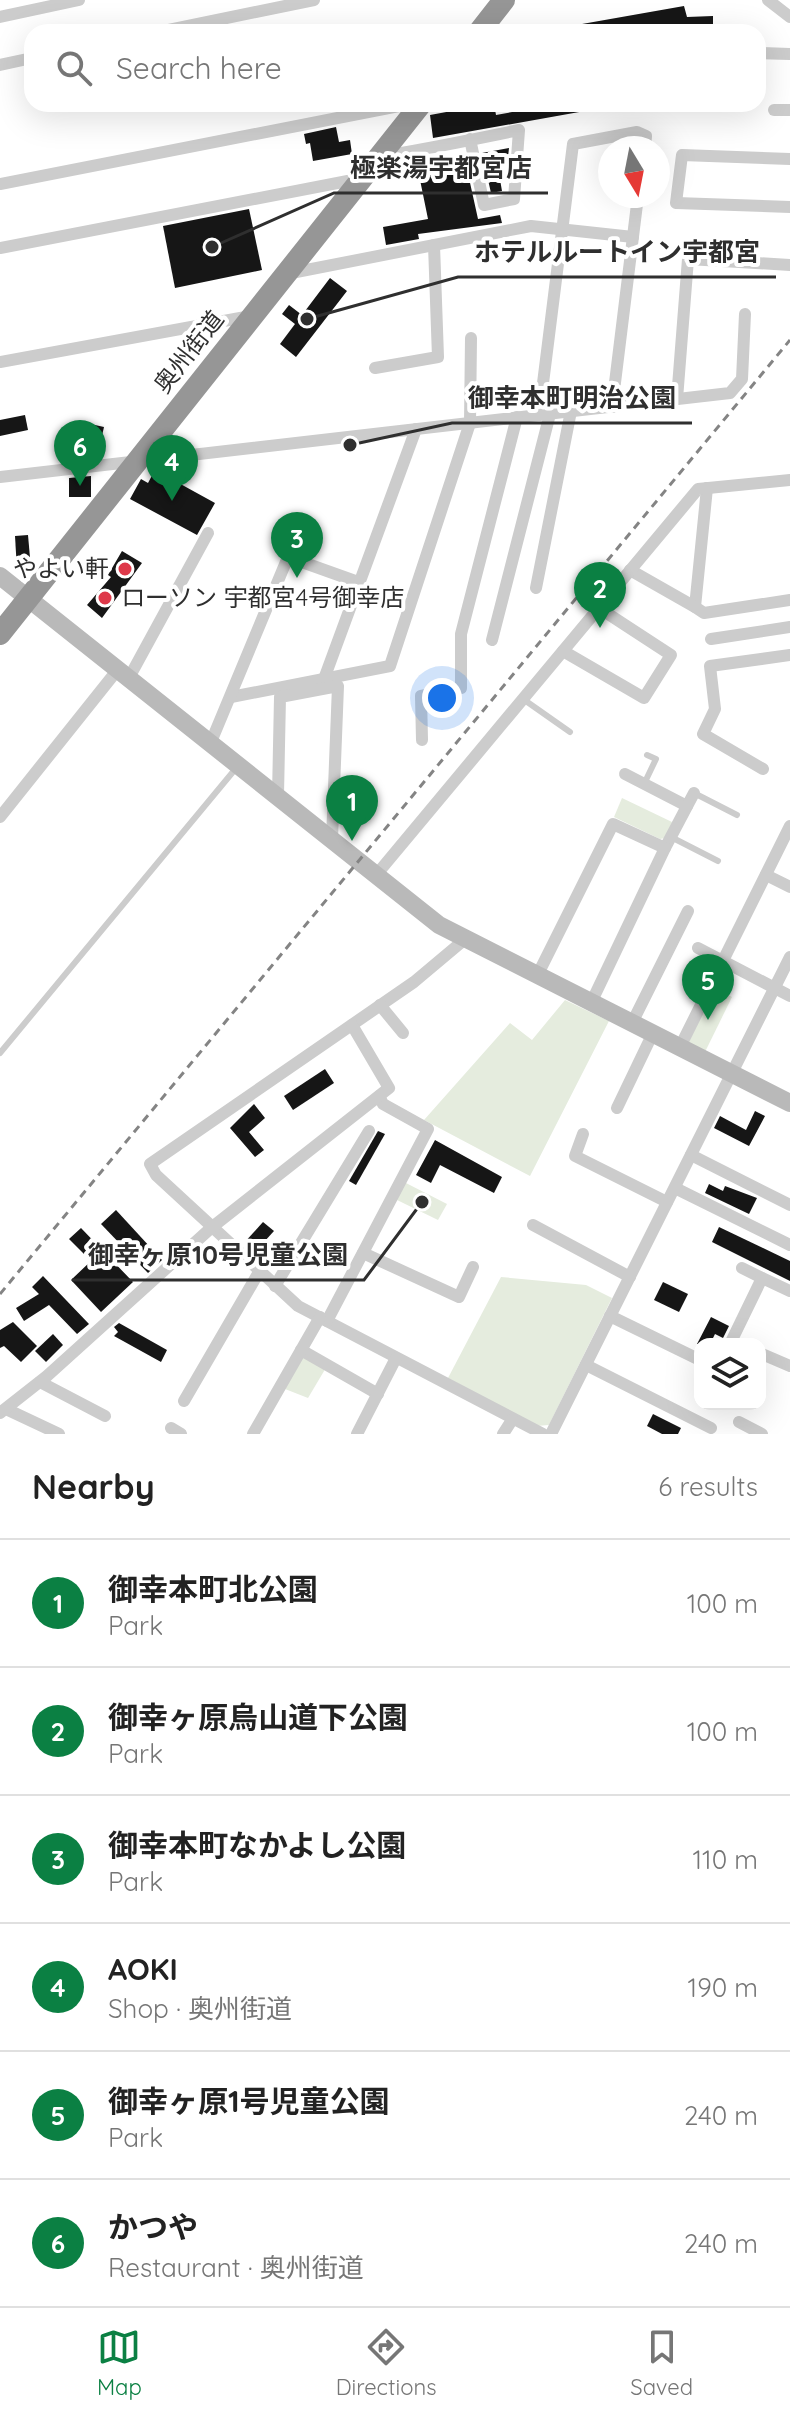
<!DOCTYPE html>
<meta charset="utf-8">
<style>
:root{--surface:#fff;--page:#f6f6f6;--text:#222;--muted:#767676;--line:#e0e0e0;--accent:#0b8043}
body{margin:0;font-family:Quicksand,"Noto Sans JP",sans-serif;background:var(--page);color:var(--text)}
.controls{position:absolute;right:24px;bottom:24px;display:grid;overflow:hidden;border-radius:16px;box-shadow:0 8px 32px #0002}
.controls button{width:72px;height:72px;display:grid;place-items:center;padding:0;border:0;border-bottom:2px solid var(--line);background:var(--surface);color:var(--text);font:40px sans-serif}
.compass{position:absolute;left:598px;top:136px;width:72px;height:72px;border-radius:50%;background:var(--surface);box-shadow:0 8px 32px #0002;rotate:170deg}
.you{position:absolute;left:442px;top:698px;width:28px;height:28px;margin:-20px;border:6px solid #fff;border-radius:50%;background:#1a73e8;box-shadow:0 0 0 12px #1a73e833}
.badge{display:grid;place-items:center;width:52px;height:52px;border-radius:50%;background:var(--accent);color:#fff;font-size:26px;font-weight:700}
.pin{position:absolute;translate:-50% -66px;filter:drop-shadow(0 2px 4px #0008)}
.pin::after{content:'';position:absolute;top:42px;width:28px;height:24px;background:inherit;clip-path:polygon(0 0,100% 0,50% 100%)}
.list{margin:0;padding:0;list-style:none}
h2{display:flex;justify-content:space-between;align-items:center;height:104px;margin:0;padding:0 32px;font-size:34px}
h2 small{font-size:26px;font-weight:400;color:var(--muted)}
.list li{display:grid;grid-template-columns:52px 1fr auto;gap:24px;align-items:center;box-sizing:border-box;height:128px;padding:0 32px;border-top:2px solid var(--line)}
.list b{display:block;font-size:30px;white-space:nowrap}
.list p{margin:0;font-size:26px;white-space:nowrap;color:var(--muted)}
.list em{font-size:26px;font-style:normal;color:var(--muted)}
.icon{flex:none;width:44px;height:44px;fill:none;stroke:currentColor;stroke-width:2;stroke-linecap:round;stroke-linejoin:round}
.map{position:relative;flex:none;width:790px;height:1434px;overflow:hidden}
.search{position:absolute;background:var(--surface);box-shadow:0 8px 32px #0002;left:24px;right:24px;top:24px;height:88px;display:flex;align-items:center;gap:20px;box-sizing:border-box;padding:0 28px;border-radius:24px;color:var(--muted);font-size:30px}
.sheet{height:872px;background:var(--surface)}
nav{display:flex;justify-content:space-around;align-items:center;box-sizing:border-box;height:112px;border-top:2px solid var(--line);background:var(--surface);font-size:22px;color:var(--muted)}
nav a{display:grid;justify-items:center;gap:4px}
nav .on{color:var(--accent)}
.map>svg:first-child{display:block}
.green{fill:#e5ecde}
.building{fill:#161616}
.lines{fill:none;stroke-linecap:round;stroke-linejoin:round}
.lane{stroke:#ccc;stroke-width:6}
.street{stroke:#ccc;stroke-width:12}
.secondary{stroke:#b9b9b9;stroke-width:18}
.highway{stroke:#969696;stroke-width:22}
.rail{stroke:#848484;stroke-width:3;stroke-dasharray:8 6;stroke-linecap:butt}
.poi-dot{fill:#de394a;stroke:#fff;stroke-width:3}
.labels{text-anchor:middle;stroke-width:8;stroke-linejoin:round;paint-order:stroke}
.street-label{font-size:24px;fill:#2f2f2f;stroke:#fff}
.poi-label{font-size:24px;fill:#2f2f2f;stroke:#fff;text-anchor:end}
.leader{fill:none;stroke:#2f2f2f;stroke-width:3}
.callout-dot{fill:#2f2f2f;stroke:#fff;stroke-width:3}
.callout-label{font-size:26px;text-anchor:middle;font-weight:bold;fill:#2f2f2f;stroke:#fff;stroke-width:8;stroke-linejoin:round;paint-order:stroke}
</style>
<div class="map">
<svg width="790" height="1434" viewBox="0 0 790 1434">
<rect width="100%" height="100%" fill="#fff"/>
<!-- green -->
<g class="green">
<polygon points="622,798 672,822 665,838 660,839 614,817"/>
<polygon points="713,987 732,997 704,1054 684,1043"/>
<polygon points="565,1000 609,1021 530,1176 424,1120 510,1023 532,1040"/>
<polygon points="404,1182 447,1204 438,1220 397,1200"/>
<polygon points="501,1277 586,1285 612,1298 549,1425 536,1426 448,1378"/>
<polygon points="304,1354 327,1366 308,1398 285,1389"/>
</g>
<!-- building -->
<g class="building">
<polygon points="684,6 687,17 713,16 713,32 565,32 565,27"/>
<polygon points="490,104 494,104 496,115 556,104 595,104 596,109 433,138 430,115"/>
<polygon points="336,127 339,142 350,140 352,154 313,161 310,143 306,144 304,134"/>
<polygon points="509,148 507,166 498,168 502,191 491,193 482,153"/>
<polygon points="465,160 478,219 500,215 502,223 418,234 419,239 386,245 383,227 428,219 418,170"/>
<polygon points="249,209 262,270 175,288 163,226"/>
<polygon points="330,278 347,291 296,357 280,344 295,324 282,314 289,305 302,315"/>
<polygon points="25,415 28,430 0,436 0,420"/>
<polygon points="86,423 104,427 97,457 79,453"/>
<polygon points="155,470 215,503 197,535 130,499 141,479 148,483"/>
<polygon points="91,476 91,497 69,497 69,478"/>
<polygon points="28,535 31,569 17,570 15,536"/>
<polygon points="122,551 142,563 102,618 87,605 111,577 108,575"/>
<polygon points="325,1069 334,1083 293,1110 284,1096"/>
<polygon points="254,1104 265,1118 249,1132 264,1150 255,1157 230,1128"/>
<polygon points="755,1111 765,1116 749,1146 714,1128 720,1116 746,1130"/>
<polygon points="378,1131 385,1134 356,1185 349,1181"/>
<polygon points="435,1140 502,1177 494,1193 440,1165 431,1183 416,1175"/>
<polygon points="709,1184 723,1191 725,1186 757,1198 749,1214 705,1193"/>
<polygon points="116,1210 162,1260 148,1273 101,1224"/>
<polygon points="263,1222 274,1231 254,1253 244,1243"/>
<polygon points="719,1227 790,1261 790,1281 712,1242"/>
<polygon points="81,1228 133,1282 101,1312 71,1280 91,1261 69,1239"/>
<polygon points="43,1276 89,1324 77,1334 49,1305 24,1321 16,1308 39,1294 32,1287"/>
<polygon points="663,1282 688,1294 679,1312 654,1300"/>
<polygon points="711,1317 729,1326 723,1338 715,1334 710,1344 697,1344"/>
<polygon points="13,1322 37,1346 21,1362 4,1346 0,1348 0,1330"/>
<polygon points="119,1323 167,1350 161,1362 114,1336 118,1332 114,1327"/>
<polygon points="53,1334 63,1345 46,1362 35,1351"/>
<polygon points="653,1414 681,1428 678,1434 662,1434 647,1426"/>
</g>
<g class="lines">
<!-- lane -->
<g class="lane">
<polyline points="523,699 570,732"/>
<polyline points="644,784 656,759 647,755"/>
<polyline points="694,793 737,815"/>
<polyline points="671,837 718,861"/>
<polyline points="0,1053 237,767"/>
</g>
<!-- street -->
<g class="street">
<polyline points="768,0 790,17"/>
<polyline points="0,17 79,0"/>
<polyline points="159,32 314,0"/>
<polyline points="758,53 790,54"/>
<polyline points="0,65 32,58"/>
<polyline points="774,110 790,110"/>
<path d="M 382,156 C 428,149 474,139 519,130 L 514,199 L 484,205 L 470,139"/>
<polyline points="790,159 682,155 676,203 790,207"/>
<polyline points="0,184 404,105 413,115"/>
<polyline points="0,248 358,179"/>
<polyline points="286,274 531,226 633,237"/>
<polyline points="0,362 251,316"/>
<polyline points="375,368 438,357 434,245"/>
<polyline points="677,399 688,259 790,265"/>
<polyline points="612,407 638,196"/>
<polyline points="539,415 573,144 637,132 646,136 645,148"/>
<polyline points="0,477 730,393 742,379 745,314"/>
<polyline points="707,488 695,607 704,613 790,600"/>
<polyline points="630,570 695,607"/>
<polyline points="536,588 571,411"/>
<polyline points="711,639 790,627"/>
<polyline points="492,640 550,414"/>
<polyline points="563,651 644,698 671,655 599,608"/>
<polyline points="130,676 208,533"/>
<polyline points="324,679 416,429"/>
<polyline points="231,697 390,666 470,423 471,338"/>
<polyline points="422,740 421,696 461,688 461,634 517,417"/>
<polyline points="211,742 288,557 358,582"/>
<polyline points="763,769 703,734 715,709 710,666 790,655"/>
<polyline points="625,774 687,806"/>
<polyline points="278,795 280,697 338,686 332,839"/>
<polyline points="0,817 119,668"/>
<polyline points="377,874 698,489 790,480"/>
<polyline points="766,875 790,887"/>
<polyline points="464,940 414,982 150,1164 156,1175 298,1306 543,1434"/>
<polyline points="698,948 790,996"/>
<polyline points="537,976 613,824 665,848 694,793"/>
<polyline points="591,1003 665,848"/>
<polyline points="380,1005 403,1033"/>
<polyline points="632,1023 688,911"/>
<polyline points="680,1047 790,826"/>
<polyline points="617,1108 653,1033"/>
<polyline points="583,1134 575,1156 667,1202"/>
<polyline points="691,1155 790,1205"/>
<polyline points="675,1188 790,1245"/>
<polyline points="533,1225 630,1277"/>
<polyline points="363,1253 459,1297 473,1267"/>
<polyline points="742,1268 762,1278"/>
<polyline points="275,1286 369,1131"/>
<polyline points="610,1316 700,1360"/>
<polyline points="327,1321 428,1129 383,1104 379,1096"/>
<polyline points="730,1344 762,1278 790,1291"/>
<polyline points="301,1350 378,1394"/>
<polyline points="762,1354 790,1366"/>
<polyline points="586,1365 711,1428"/>
<polyline points="40,1382 105,1416"/>
<polyline points="184,1401 259,1272"/>
<polyline points="6,1409 59,1434"/>
<polyline points="0,1413 47,1376 211,1228 389,1088 352,1025"/>
<polyline points="739,1422 762,1434"/>
<polyline points="171,1428 181,1434"/>
<polyline points="253,1434 320,1317"/>
<polyline points="357,1434 396,1358"/>
<polyline points="503,1434 512,1420"/>
<polyline points="551,1434 790,957"/>
</g>
<!-- secondary -->
<polyline class="secondary" points="0,576 439,925 790,1103"/>
<!-- highway -->
<g class="highway">
<polyline points="479,32 504,0"/>
<polyline points="0,634 421,104"/>
</g>
<!-- rail -->
<polyline class="rail" points="0,1294 790,340"/>
</g>
<!-- markers -->
<g class="poi-dot">
<circle cx="125" cy="569" r="8"/>
<circle cx="105" cy="598" r="8"/>
</g>
<g class="labels">
<!-- street labels -->
<g class="street-label">
<text transform="translate(189 352) rotate(-52)" y="8">奥州街道</text>
</g>
<!-- poi labels -->
<g class="poi-label">
<text x="109" y="577">やよい軒</text>
<text x="121" y="606" text-anchor="start">ローソン 宇都宮4号御幸店</text>
</g>
</g>
<!-- callouts -->
<path class="leader" d="M212 247L334 193H548M307 319L458 277H776M350 445L452 423H692M422 1202L364 1280H72"/>
<g class="callout-dot">
<circle cx="212" cy="247" r="8"/>
<circle cx="307" cy="319" r="8"/>
<circle cx="350" cy="445" r="8"/>
<circle cx="422" cy="1202" r="8"/>
</g>
<g class="callout-label">
<text x="441" y="177">極楽湯宇都宮店</text>
<text x="617" y="261">ホテルルートイン宇都宮</text>
<text x="572" y="407">御幸本町明治公園</text>
<text x="218" y="1264">御幸ヶ原10号児童公園</text>
</g>
</svg>
<div class="controls">
<button><svg class="icon" aria-label="layers" viewBox="0 0 24 24"><path d="M12 4l9 5-9 5-9-5zM3 14l9 5 9-5"/></svg></button>
</div>
<svg class="compass" viewBox="-18 -18 36 36"><path d="M0-13l5 13h-10z" fill="#e53935"/><path d="M0 13l5-13h-10z" fill="#767676"/></svg>
<div class="you"></div>
<div class="pin badge" style="left:352px;top:841px">1</div>
<div class="pin badge" style="left:600px;top:628px">2</div>
<div class="pin badge" style="left:297px;top:578px">3</div>
<div class="pin badge" style="left:172px;top:501px">4</div>
<div class="pin badge" style="left:708px;top:1020px">5</div>
<div class="pin badge" style="left:80px;top:486px">6</div>
<div class="search"><svg class="icon" aria-label="search" viewBox="0 0 24 24"><circle cx="10" cy="10" r="6"/><path d="M15 15l6 6"/></svg>Search here</div>
</div>
<section class="sheet">
<h2>Nearby<small>6 results</small></h2>
<ul class="list">
<li><span class="badge">1</span><div><b>御幸本町北公園</b><p>Park</p></div><em>100 m</em></li>
<li><span class="badge">2</span><div><b>御幸ヶ原烏山道下公園</b><p>Park</p></div><em>100 m</em></li>
<li><span class="badge">3</span><div><b>御幸本町なかよし公園</b><p>Park</p></div><em>110 m</em></li>
<li><span class="badge">4</span><div><b>AOKI</b><p>Shop · 奥州街道</p></div><em>190 m</em></li>
<li><span class="badge">5</span><div><b>御幸ヶ原1号児童公園</b><p>Park</p></div><em>240 m</em></li>
<li><span class="badge">6</span><div><b>かつや</b><p>Restaurant · 奥州街道</p></div><em>240 m</em></li>
</ul>
</section>
<nav>
<a class="on"><svg class="icon" aria-label="map" viewBox="0 0 24 24"><path d="M3 6l6-2 6 2 6-2v14l-6 2-6-2-6 2zM9 4v14M15 6v14"/></svg>Map</a>
<a><svg class="icon" aria-label="directions" viewBox="0 0 24 24"><path d="M12 3l9 9-9 9-9-9zM9 14v-3h6M13 9l2 2-2 2"/></svg>Directions</a>
<a><svg class="icon" aria-label="saved" viewBox="0 0 24 24"><path d="M7 4h10v16l-5-4-5 4z"/></svg>Saved</a>
</nav>
